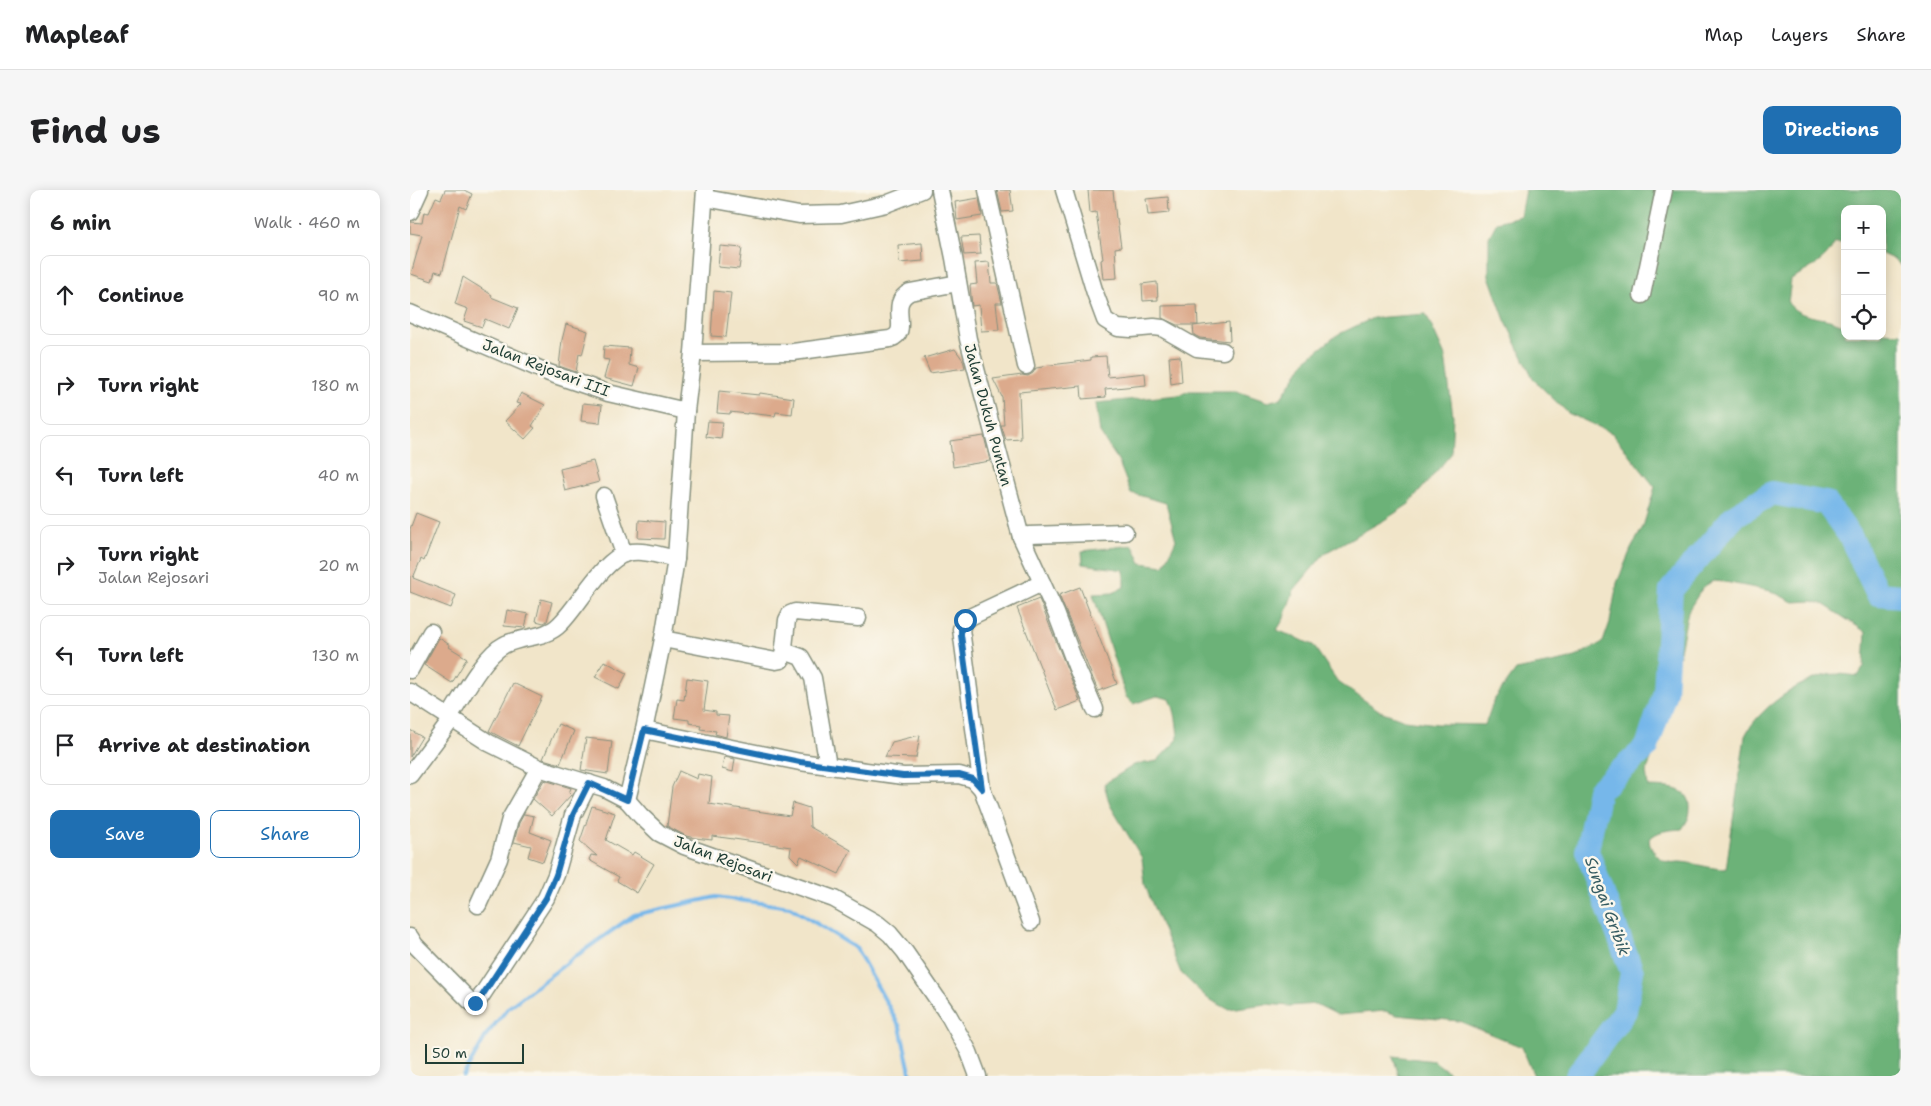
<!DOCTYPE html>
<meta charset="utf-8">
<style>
:root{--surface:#fff;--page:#f6f6f6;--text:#202124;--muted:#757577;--line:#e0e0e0;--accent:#1f6fb2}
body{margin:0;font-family:"Shantell Sans",sans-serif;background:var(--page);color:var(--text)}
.controls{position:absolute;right:15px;top:15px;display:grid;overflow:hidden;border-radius:10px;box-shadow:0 2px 12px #0003}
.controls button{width:45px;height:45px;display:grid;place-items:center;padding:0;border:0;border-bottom:1px solid var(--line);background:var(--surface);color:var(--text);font:25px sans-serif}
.scale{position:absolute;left:15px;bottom:12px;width:99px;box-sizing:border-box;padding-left:5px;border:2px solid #1f3d34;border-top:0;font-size:14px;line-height:18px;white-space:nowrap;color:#1f3d34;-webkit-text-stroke:4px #fbf7ec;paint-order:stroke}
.stop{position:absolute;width:15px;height:15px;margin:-11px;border:4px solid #1f6fb2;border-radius:50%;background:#fff}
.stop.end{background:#1f6fb2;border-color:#fff;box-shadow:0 1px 5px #0008}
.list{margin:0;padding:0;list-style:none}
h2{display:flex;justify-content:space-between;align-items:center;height:65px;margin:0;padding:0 20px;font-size:21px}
h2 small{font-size:16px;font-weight:400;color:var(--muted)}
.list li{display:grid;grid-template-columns:32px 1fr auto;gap:15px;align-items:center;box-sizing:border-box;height:80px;margin:0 10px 10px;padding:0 10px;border:1px solid var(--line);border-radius:10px}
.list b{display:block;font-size:19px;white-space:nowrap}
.list p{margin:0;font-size:16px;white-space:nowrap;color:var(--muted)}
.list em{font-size:16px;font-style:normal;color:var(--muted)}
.actions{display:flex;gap:10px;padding:15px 20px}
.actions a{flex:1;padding:11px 0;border:1px solid var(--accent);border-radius:10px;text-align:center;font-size:18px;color:var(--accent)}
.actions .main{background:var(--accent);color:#fff}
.icon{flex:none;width:28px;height:28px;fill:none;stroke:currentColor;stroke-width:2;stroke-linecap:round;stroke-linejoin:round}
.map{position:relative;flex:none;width:1491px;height:886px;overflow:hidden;border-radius:10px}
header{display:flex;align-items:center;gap:30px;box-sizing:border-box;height:70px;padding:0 25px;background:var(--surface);border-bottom:1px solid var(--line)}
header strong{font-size:24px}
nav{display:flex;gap:28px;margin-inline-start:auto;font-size:18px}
.intro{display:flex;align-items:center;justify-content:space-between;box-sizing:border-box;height:120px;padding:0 30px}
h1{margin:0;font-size:35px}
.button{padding:12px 22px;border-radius:10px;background:var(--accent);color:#fff;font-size:18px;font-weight:700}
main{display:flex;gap:30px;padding:0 30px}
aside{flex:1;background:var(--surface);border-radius:10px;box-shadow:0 2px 12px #0003}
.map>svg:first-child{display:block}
.forest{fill:#6cb278;stroke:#467856;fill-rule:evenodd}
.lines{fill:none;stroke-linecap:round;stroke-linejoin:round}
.stream{stroke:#76b7ea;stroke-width:4}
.river{stroke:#76b7ea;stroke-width:24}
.building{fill:#dcaa8c}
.street-casing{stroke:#88917e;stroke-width:19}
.street{stroke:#fff;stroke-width:16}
.route{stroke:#1f6fb2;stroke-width:6}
.labels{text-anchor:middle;stroke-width:5;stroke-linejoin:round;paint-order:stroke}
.street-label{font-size:15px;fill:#1f3d34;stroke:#fbf7ec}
.water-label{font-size:16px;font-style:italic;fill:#355c62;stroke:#fbf7ec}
</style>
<header>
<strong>Mapleaf</strong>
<nav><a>Map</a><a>Layers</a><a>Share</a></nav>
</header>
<div class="intro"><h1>Find us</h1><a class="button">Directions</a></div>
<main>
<aside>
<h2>6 min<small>Walk · 460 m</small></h2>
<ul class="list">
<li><svg class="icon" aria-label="ahead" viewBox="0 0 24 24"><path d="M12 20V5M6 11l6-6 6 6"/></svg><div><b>Continue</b></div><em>90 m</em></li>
<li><svg class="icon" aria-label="right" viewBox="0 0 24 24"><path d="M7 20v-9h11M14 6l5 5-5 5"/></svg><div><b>Turn right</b></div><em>180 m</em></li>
<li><svg class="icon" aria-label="left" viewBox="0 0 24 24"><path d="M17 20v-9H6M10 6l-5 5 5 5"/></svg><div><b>Turn left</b></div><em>40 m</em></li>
<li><svg class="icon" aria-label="right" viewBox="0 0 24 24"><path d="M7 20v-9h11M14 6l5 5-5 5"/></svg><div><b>Turn right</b><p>Jalan Rejosari</p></div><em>20 m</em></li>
<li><svg class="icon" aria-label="left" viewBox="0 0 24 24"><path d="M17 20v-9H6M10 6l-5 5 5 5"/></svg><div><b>Turn left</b></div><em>130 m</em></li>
<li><svg class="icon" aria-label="arrive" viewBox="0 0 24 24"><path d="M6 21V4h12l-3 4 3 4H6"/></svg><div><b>Arrive at destination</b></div></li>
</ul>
<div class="actions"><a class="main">Save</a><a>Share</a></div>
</aside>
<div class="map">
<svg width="1491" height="886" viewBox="0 0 1491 886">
<rect width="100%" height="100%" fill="#fbf7ec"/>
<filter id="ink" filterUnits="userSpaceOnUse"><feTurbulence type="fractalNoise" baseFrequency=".02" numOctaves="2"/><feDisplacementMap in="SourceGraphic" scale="10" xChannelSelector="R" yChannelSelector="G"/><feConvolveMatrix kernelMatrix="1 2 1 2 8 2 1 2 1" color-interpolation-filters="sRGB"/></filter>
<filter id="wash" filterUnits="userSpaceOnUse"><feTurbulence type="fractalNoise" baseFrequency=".0096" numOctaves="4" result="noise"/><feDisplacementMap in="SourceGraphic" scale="20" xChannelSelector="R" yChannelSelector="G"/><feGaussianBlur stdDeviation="1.12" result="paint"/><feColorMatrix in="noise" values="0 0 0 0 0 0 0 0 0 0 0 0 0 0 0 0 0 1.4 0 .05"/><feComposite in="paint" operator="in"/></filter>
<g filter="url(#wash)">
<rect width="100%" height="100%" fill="#f1e5c9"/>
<!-- forest -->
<g class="forest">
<path d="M 1115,0 L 1491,0 L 1491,76 L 1485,70 L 1472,64 L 1472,19 L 1435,19 L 1435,53 L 1425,53 C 1414,73 1400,78 1381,89 L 1378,113 C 1389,127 1403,126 1419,130 C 1424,131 1429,134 1435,135 L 1435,146 L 1472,146 L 1472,142 L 1491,143 L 1491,886 L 1124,886 L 1112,857 L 1049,831 L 987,825 L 975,821 L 928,825 L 906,814 L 880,816 L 856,814 L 818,819 L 797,808 L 771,783 L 739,706 L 735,694 L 732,668 L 700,615 L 694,594 L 724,575 L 747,571 L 768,549 C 767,534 766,522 760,509 L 747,506 L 723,514 L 716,507 L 683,404 L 703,403 L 714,397 L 714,380 L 673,374 L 672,361 L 723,355 L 731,373 L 754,376 L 766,350 L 756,313 L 721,303 L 708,270 L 690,243 L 686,213 L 769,205 L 779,201 L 826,201 L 858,212 L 871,208 L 896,170 L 927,145 L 963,128 L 1016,124 L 1035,166 L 1043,226 L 1041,264 L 999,314 L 976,329 L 915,363 L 884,400 L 873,430 L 867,440 L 903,455 L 928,492 L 970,521 L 995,530 L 1027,534 L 1075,535 L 1084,510 L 1106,480 L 1156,470 L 1167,466 L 1193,452 L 1200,432 L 1207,393 L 1221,359 L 1233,337 L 1245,297 L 1202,243 L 1158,223 L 1124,190 L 1095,130 L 1079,86 L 1079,47 L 1087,32 L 1110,26 ZM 1303,391 L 1315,392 L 1361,401 L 1383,412 L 1402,411 L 1413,414 L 1456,442 L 1454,477 L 1448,486 C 1439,485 1427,483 1417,485 C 1388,491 1348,519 1335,546 L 1316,679 C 1300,679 1286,673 1270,672 C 1266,672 1262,673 1258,672 C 1249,670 1240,659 1239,650 C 1246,640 1260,640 1272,639 C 1278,630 1280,627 1280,617 C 1280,595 1253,598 1238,597 L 1236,582 L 1247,555 L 1264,490 L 1278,421 L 1293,397 Z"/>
<polygon points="983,866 1024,871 1044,886 989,886"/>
</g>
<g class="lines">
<!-- stream -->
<polyline class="stream" points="53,886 77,844 99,817 166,766 224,725 306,707 380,717 446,758 490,837 501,886"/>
<!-- river -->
<polyline class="river" points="1167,886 1215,821 1222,782 1177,661 1189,600 1237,557 1255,502 1261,400 1324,326 1362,303 1416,313 1440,346 1468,404 1491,406"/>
</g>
<g id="blocks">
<!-- building -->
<g class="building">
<polygon points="35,0 54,0 62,4 56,19 50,16 32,83 25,81 22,91 1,84 12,45 0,43 0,32 12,33 14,22 19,23 26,7 31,9"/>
<polygon points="587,0 600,0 603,21 592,22"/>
<polygon points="678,0 703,0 706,29 707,29 711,57 705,58 707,88 693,89 691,70 693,69 686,22 680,23"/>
<polygon points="758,7 759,23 738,25 736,9"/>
<polygon points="569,8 572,26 547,30 545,12"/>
<polygon points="569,46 571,64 554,65 551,47"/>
<polygon points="512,53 513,71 489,73 488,55"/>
<polygon points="310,56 332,58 329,79 308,77"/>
<polygon points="579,72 581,93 587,93 592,113 586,113 589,140 571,141 569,115 562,116 560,95 567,94 565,73"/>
<polygon points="53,87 82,105 81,107 108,118 99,139 75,129 72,137 54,131 58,119 45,114"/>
<polygon points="747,92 748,110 733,111 732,94"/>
<polygon points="304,101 321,103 316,147 301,146"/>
<polygon points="787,115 788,135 767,135 752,128 752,116"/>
<polygon points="819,132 820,151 790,148 784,145 783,136"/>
<polygon points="156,134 178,141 172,165 169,164 166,182 149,176 152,150"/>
<polygon points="194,156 220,158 219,175 229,178 224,196 194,188 199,170 193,169"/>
<polygon points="545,159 553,170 555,178 520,183 514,168"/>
<polygon points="696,166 698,187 735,183 736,195 695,199 696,207 672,209 671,196 609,202 611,249 596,250 591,235 594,235 592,207 583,189 612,185 618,186 623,183 626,178 633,177 633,176 681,170 681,167"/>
<polygon points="770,166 772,192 761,194 759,167"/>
<polygon points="309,201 349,205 350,203 384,208 382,224 366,222 365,226 337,223 337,224 320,222 320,224 307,223"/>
<polygon points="111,203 135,215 122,236 125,238 115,249 95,231 111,214 106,213"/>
<polygon points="173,213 192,215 190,233 171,231"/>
<polygon points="298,231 313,232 311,249 296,247"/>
<polygon points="574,246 580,271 543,277 540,251"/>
<polygon points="183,271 189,292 155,301 150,279"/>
<polygon points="6,323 29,332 14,371 11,369 3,388 46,405 41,418 0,402 0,339"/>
<polygon points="229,330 255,332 254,349 228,348"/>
<polygon points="670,397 707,494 688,501 649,405"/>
<polygon points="131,409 142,412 137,431 134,433 126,431"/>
<polygon points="629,409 670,511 647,520 607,418"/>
<polygon points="97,420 118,424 115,438 94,436"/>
<polygon points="29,448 40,455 39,457 57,468 42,493 14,475"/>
<polygon points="194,471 217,483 209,499 185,487"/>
<polygon points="277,488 298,491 294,520 306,522 306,525 319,526 316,547 305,544 306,541 290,539 291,535 279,533 279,530 264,528 267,509 274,510"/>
<polygon points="103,493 132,507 108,556 79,541"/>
<polygon points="148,534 164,541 150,574 133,569"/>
<polygon points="0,540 12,547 0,567"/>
<polygon points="510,545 506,568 475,567 482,552"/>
<polygon points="176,548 202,551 198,584 171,580"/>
<polygon points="314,567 325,569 323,582 312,579"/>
<polygon points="269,581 287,589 288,584 302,587 299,614 380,626 383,613 399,618 400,637 441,660 429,684 391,666 388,673 380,665 381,657 302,646 302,650 285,648 276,646 257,636 262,597"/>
<polygon points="134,590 161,598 159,603 161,605 142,626 123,609"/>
<polygon points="182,616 205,623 196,650 222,665 224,662 244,674 227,703 207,691 209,687 179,670 181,665 187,666 170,651"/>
<polygon points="114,624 124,626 120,642 141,650 133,672 118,667 121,656 104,652 109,633"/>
</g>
</g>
</g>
<g filter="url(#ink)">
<use href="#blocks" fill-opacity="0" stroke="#88917e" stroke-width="1"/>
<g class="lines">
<defs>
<g id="street">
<polyline points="530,0 544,68 558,149 611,347 619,345 715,342"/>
<polyline points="577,0 616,176"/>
<polyline points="654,0 685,103 695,130 708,138 721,139 744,137 752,138 787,158 813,161"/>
<polyline points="295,8 389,25 431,24 476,14 512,0"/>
<polyline points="0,22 10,0"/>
<polyline points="1232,105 1254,0"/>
<polyline points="0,123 139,183 198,203 276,221"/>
<path d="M 283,163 L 383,162 L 480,149 C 503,142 476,114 500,102 L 548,93"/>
<polyline points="194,306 214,364"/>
<polyline points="611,347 646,423 666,476 685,519"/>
<polyline points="253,449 366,471 371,470 373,466 377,430 380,424 385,422 448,428"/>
<polyline points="374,461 391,467 403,488 418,576"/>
<polyline points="0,480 21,442"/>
<polyline points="0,502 79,553 129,578 194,598 217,610 231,626 249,643 274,656 424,709 468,734 480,744 495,762 539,826 559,862 568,886"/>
<path d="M 39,527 C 52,507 74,465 94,455 C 111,446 136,449 150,434 C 168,417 193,369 217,363 C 232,359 252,366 266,369"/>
<polyline points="234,540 390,572 493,586 549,585 563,589 572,599 621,732"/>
<polyline points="0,585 42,529"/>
<polyline points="572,599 551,439 555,430 562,426 632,393"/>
<polyline points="217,610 234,540 253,449 266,369 276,221 283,163 295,0"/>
<polyline points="68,715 89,669 100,629 129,578"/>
<polyline points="0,747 5,755 61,812 68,811 136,708 146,685 163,625 179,593"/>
</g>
</defs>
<!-- street casing -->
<use href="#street" class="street-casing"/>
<!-- street -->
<use href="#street" class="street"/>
</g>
</g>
<g class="lines" filter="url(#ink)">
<!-- route -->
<polyline class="route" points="65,813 68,812 136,708 146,685 163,625 179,593 217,610 234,540 390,572 493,586 549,585 563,589 572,599 551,445 551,439 555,430"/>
</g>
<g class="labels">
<!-- street labels -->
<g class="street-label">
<text transform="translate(136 178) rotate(21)" y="5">Jalan Rejosari III</text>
<text transform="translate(578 225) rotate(75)" y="5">Jalan Dukuh Puntan</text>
<text transform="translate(313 669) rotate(21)" y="5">Jalan Rejosari</text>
</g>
<!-- water labels -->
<g class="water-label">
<text transform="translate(1198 716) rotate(70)" y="6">Sungai Gribik</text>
</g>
</g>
</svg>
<div class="controls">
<button>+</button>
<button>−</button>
<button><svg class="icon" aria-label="locate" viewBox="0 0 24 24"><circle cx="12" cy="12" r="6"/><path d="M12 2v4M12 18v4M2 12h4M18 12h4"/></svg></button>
</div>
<div class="scale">50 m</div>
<div class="stop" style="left:555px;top:430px"></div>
<div class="stop end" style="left:65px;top:813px"></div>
</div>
</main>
